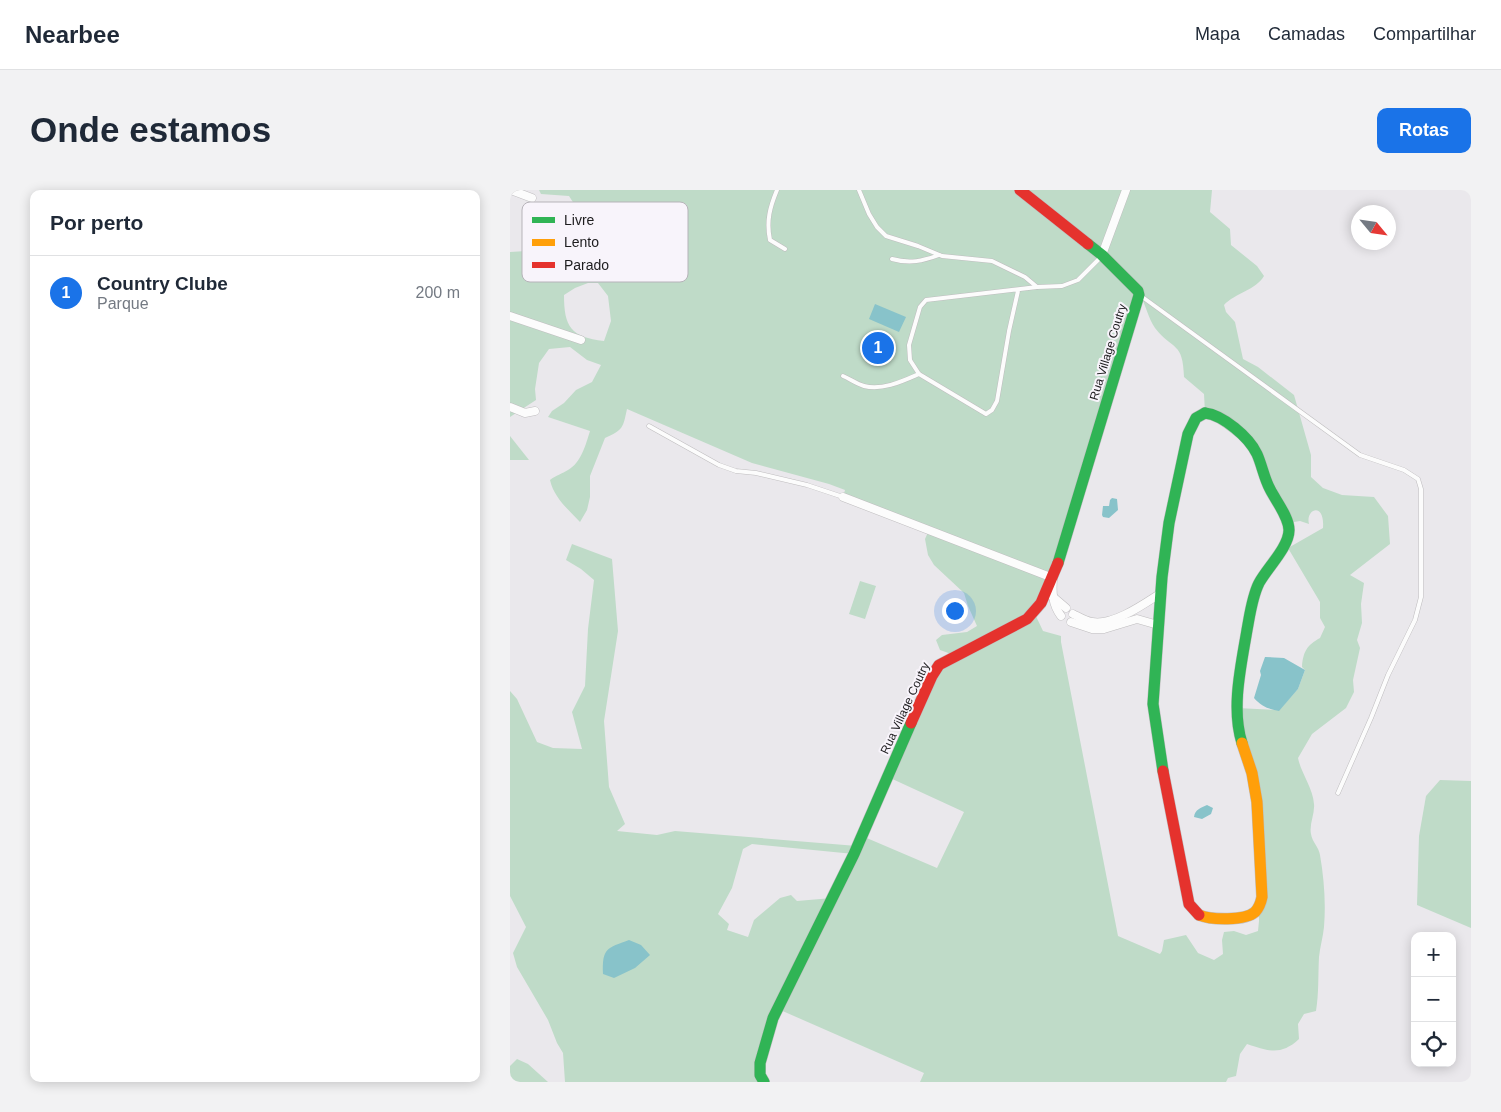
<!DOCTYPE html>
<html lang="pt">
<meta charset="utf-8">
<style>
:root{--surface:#fff;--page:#f2f2f3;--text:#1f2937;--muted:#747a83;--line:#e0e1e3;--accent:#1a73e8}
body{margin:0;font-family:Arial,sans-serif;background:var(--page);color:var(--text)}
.controls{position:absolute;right:15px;bottom:15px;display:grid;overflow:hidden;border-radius:10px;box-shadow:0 2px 12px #0003}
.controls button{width:45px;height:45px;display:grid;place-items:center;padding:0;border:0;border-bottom:1px solid var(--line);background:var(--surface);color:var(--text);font:25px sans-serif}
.compass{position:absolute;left:841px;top:15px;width:45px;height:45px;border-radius:50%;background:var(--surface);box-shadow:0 2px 12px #0003;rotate:119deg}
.you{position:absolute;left:444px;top:420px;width:18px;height:18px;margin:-12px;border:4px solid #fff;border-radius:50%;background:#1a73e8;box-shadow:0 0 0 8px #1a73e833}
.badge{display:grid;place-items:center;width:32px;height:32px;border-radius:50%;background:var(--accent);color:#fff;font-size:16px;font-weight:700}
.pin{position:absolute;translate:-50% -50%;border:2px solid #fff;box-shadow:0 1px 5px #0006}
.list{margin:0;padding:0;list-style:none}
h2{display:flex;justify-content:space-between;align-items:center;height:65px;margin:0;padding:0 20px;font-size:21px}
h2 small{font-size:16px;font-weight:400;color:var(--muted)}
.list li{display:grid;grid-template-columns:32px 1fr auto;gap:15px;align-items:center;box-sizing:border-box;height:75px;padding:0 20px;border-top:1px solid var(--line)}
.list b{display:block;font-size:19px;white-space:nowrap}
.list p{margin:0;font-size:16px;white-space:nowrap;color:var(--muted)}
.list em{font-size:16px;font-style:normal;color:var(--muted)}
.icon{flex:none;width:28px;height:28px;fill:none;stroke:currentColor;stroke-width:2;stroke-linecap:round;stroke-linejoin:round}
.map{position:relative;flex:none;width:961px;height:892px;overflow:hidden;border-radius:10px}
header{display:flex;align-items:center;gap:30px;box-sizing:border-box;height:70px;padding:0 25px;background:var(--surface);border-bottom:1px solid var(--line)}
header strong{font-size:24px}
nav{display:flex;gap:28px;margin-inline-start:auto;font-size:18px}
.intro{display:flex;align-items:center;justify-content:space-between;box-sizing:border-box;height:120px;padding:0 30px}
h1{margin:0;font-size:35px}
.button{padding:12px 22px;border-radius:10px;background:var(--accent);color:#fff;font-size:18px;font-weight:700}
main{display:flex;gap:30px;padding:0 30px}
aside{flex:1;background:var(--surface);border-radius:10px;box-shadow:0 2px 12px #0003}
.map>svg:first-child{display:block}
.green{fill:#bfdbc8;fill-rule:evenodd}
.water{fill:#88c3ca}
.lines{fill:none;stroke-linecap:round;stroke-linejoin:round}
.lane-casing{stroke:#bfbdbf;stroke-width:5}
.street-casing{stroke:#bfbdbf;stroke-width:9}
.fast-casing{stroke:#bfbdbf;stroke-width:12}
.slow-casing{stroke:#bfbdbf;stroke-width:12}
.jam-casing{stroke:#bfbdbf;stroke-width:12}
.lane{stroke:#fcfcfc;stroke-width:4}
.street{stroke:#fcfcfc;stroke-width:8}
.fast{stroke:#30b455;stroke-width:11}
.slow{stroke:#ff9f0a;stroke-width:11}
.jam{stroke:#e5322d;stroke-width:11}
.labels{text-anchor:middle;stroke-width:4;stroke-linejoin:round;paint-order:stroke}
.street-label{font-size:12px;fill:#1d1c1e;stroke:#f8f4fb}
.key{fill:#f8f4fb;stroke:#b6b3b9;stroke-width:1}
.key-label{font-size:14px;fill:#1d1c1e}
</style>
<header>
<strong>Nearbee</strong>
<nav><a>Mapa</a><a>Camadas</a><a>Compartilhar</a></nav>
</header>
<div class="intro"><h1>Onde estamos</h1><a class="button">Rotas</a></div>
<main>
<aside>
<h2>Por perto<small></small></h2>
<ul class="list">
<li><span class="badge">1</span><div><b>Country Clube</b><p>Parque</p></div><em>200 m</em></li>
</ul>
</aside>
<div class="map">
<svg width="961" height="892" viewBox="0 0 961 892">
<rect width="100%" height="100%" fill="#eae8ec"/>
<!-- green -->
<g class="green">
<path d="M 29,0 L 702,0 L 700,22 L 720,39 L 721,55 L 747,76 L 754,86 C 746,100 725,103 714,115 L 716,122 L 725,132 L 733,169 L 748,177 L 784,205 L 801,265 L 801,287 L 813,298 L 832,305 L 864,307 L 878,326 L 880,354 L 840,385 L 854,393 L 851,414 L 852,433 L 847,450 L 850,458 L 843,490 L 844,502 L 836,518 L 802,544 L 788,568 C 791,583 803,598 804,614 C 805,624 799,634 801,644 C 802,652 809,657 810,665 C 814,688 816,713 814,737 C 813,747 810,757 809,767 C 808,785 809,803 806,821 L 794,824 L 788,834 L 789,849 C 771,866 758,861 737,854 L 730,864 L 726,886 L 718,888 L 716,892 L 410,892 L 414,883 L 268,819 L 250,873 L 254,892 L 55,892 L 53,863 L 47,853 L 38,830 L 7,777 L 3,763 L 16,737 L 0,706 L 0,501 L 7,509 L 27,552 L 43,558 L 72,559 L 62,522 L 75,496 L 78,439 L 84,390 L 71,379 L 56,370 L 62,354 L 102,369 L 108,441 L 94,531 L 99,597 L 115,634 L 107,641 L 147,645 L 165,641 L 347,656 L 352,646 L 427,678 L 454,622 L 378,587 L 422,486 L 444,465 L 430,460 L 426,450 L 432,445 L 457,442 L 467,436 L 458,416 L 454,403 L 424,375 L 418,365 L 415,349 L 419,340 L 333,307 L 335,300 L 319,294 L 242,273 L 117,219 C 113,238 113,240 95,248 L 80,286 L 80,307 L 77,320 L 70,332 C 58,319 44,308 40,290 C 46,285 52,284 58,280 C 71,273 76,254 80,241 L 38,227 L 42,221 L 54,213 L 66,200 L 82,192 L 91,175 L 77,170 L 60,157 L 39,159 L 29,173 L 25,199 L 26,210 L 0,227 L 0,62 L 33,60 L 47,55 L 60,62 L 78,67 L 72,42 L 70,23 L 59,6 L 31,4 ZM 78,93 L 88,93 L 98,106 L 101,131 L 94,151 C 61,147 54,137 54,105 L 65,98 ZM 630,105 C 636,115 638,128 645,138 C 663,161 673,151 674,187 L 694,204 L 695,223 L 746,262 L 778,333 L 790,331 L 799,334 C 795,319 815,311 813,338 L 778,358 L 810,412 L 810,428 L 815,437 L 810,448 C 797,455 793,462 792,477 L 795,480 L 788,499 L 769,520 L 727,518 L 747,612 L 749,731 L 748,741 L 736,745 L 724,741 L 714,742 L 712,750 L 713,764 L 704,770 L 688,763 L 676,745 L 654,750 L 652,761 L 650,764 L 608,746 L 551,452 L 551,446 L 533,441 L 524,422 L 531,413 ZM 242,654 L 344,664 L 322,708 L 287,711 L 281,705 L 270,708 L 244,730 L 238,747 L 217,740 L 219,734 L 208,724 L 222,698 L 233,659 Z"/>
<polygon points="0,246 19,270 0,270"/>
<polygon points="350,391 366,396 355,429 339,424"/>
<polygon points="930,590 961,591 961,738 907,715 909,646 916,606"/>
<polygon points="7,869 18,874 38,892 0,892 0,876"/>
</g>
<!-- water -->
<g class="water">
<polygon points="365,114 396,127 389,142 359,129"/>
<polygon points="602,308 607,309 608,320 599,328 593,327 592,325 593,316 599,316 600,310"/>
<path d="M 755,467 L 774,468 L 795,480 L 788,499 L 769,521 C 758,519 751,516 744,508 L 751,485 L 750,481 Z"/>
<path d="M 697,615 L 703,618 L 701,624 L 692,629 L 684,627 C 685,619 691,618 697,615 Z"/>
<path d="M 119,750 L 131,755 L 140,765 L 125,778 L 104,788 L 93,784 C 92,758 97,758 119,750 Z"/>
</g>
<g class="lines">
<defs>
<g id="lane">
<path d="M 267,0 C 260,17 256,31 260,50 L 275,59"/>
<polyline points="349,0 359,24 367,37 376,46 408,56 432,66 482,71 515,87 527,97"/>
<path d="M 382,69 C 400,74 413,71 429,65"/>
<polyline points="508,101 499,141 487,211 482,220 476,224 409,184 400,170 399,155 410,117 416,110 527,97 552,96 568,90 591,67"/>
<polyline points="631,106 850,265 894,280 908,289 911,299 911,407 905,430 878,485 861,528 828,603"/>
<path d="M 333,186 C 340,189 347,194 354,196 C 372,201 393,191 409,184"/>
<polyline points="139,236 209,275 226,281 246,283 297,295 333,307"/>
</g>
<g id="street">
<polyline points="1,0 22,8"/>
<polyline points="592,65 616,0"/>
<polyline points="0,126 71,150"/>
<polyline points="0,217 15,223 25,221"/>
<path d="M 333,307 L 543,388 C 542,402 542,414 551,426"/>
<polyline points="542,406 556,418"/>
<path d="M 563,424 C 569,427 575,431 582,432 C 603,436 634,414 651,403"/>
<polyline points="561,432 582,439 594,439 627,429 648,435"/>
</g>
<g id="fast">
<path d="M 695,223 C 713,225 739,247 747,264 C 752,275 754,288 760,299 C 766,311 779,327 779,340 C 779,357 757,378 749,393 C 742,407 740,424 737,440 C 731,476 721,518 732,553"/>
<polyline points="548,373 629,105 628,101 592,65 578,54"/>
<polyline points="653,581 643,514 652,387 659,333 678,244 686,228 695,223"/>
<polyline points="254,892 250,885 250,873 263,828 344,664 401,533"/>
</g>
<path id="slow" d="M 689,725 C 701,730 735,731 745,722 C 749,718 751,712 752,707 L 747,612 L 742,583 L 732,553"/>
<g id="jam">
<polyline points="510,0 578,54"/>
<polyline points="401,533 422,486 429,475 517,429 531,413 548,373"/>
<polyline points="653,581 679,714 689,725"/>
</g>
</defs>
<!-- lane casing -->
<use href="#lane" class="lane-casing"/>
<!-- street casing -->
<use href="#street" class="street-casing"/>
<!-- fast casing -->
<use href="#fast" class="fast-casing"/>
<!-- slow casing -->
<use href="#slow" class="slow-casing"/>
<!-- jam casing -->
<use href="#jam" class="jam-casing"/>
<!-- lane -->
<use href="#lane" class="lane"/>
<!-- street -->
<use href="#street" class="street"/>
<!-- fast -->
<use href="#fast" class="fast"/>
<!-- slow -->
<use href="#slow" class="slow"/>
<!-- jam -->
<use href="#jam" class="jam"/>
</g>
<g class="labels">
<!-- street labels -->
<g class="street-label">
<text transform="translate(598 162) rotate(-73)" y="4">Rua Village Coutry</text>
<text transform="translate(395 518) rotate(-65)" y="4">Rua Village Coutry</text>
</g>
</g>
<!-- legend -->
<rect x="12" y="12" width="166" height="80" rx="8" class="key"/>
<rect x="22" y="27" width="23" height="6" fill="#30b455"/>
<rect x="22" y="49" width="23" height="7" fill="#ff9f0a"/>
<rect x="22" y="72" width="23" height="6" fill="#e5322d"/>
<g class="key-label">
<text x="54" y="35">Livre</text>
<text x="54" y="57">Lento</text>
<text x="54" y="80">Parado</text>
</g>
</svg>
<div class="controls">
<button>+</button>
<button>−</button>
<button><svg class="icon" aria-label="locate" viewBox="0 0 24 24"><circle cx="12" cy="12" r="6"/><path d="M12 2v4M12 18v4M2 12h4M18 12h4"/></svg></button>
</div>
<svg class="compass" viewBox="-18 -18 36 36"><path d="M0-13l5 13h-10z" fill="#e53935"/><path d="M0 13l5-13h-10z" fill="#747a83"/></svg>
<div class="you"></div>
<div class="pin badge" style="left:368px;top:158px">1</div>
</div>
</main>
